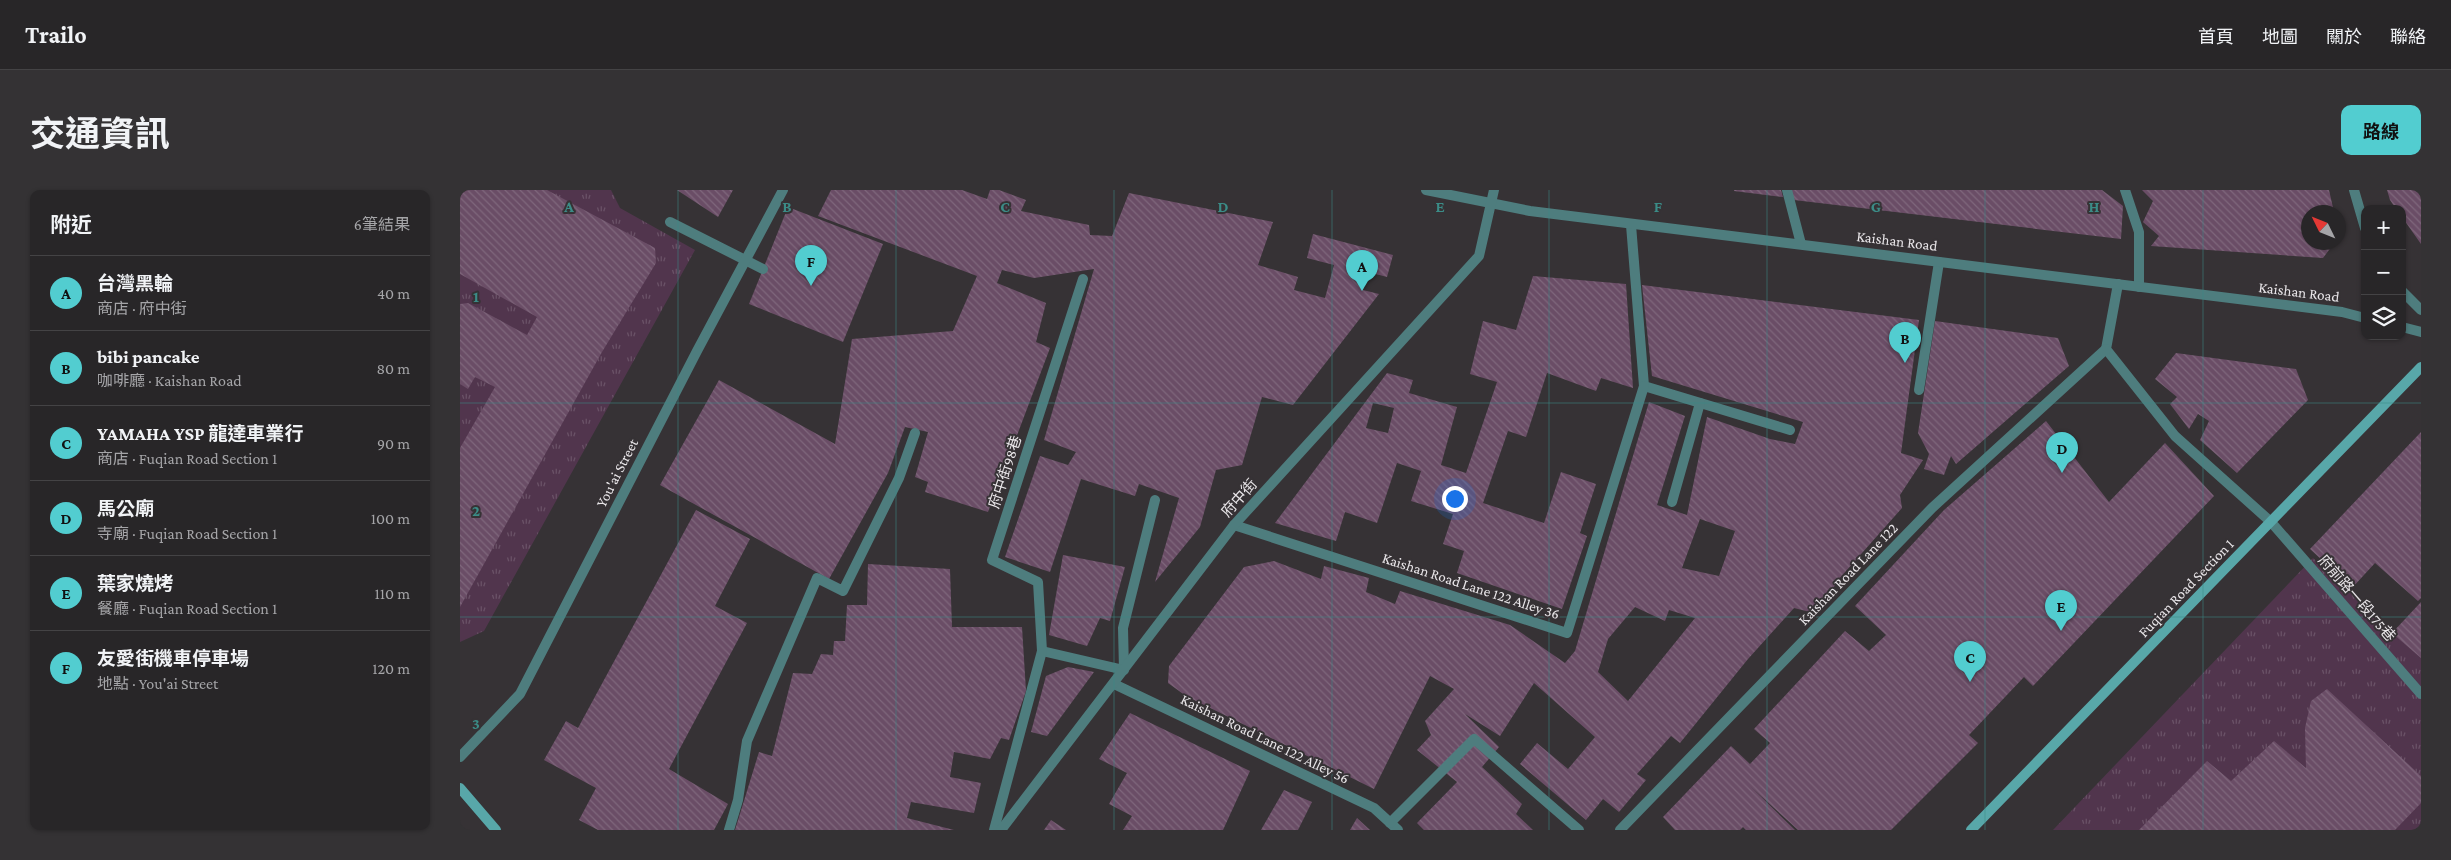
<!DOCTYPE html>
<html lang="zh-TW">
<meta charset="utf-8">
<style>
:root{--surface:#282628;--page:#343234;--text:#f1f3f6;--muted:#a5a5a8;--line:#444345;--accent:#52cdd0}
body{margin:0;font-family:"Crimson Pro","Noto Sans TC",serif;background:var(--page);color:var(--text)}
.controls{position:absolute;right:15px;top:15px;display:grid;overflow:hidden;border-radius:10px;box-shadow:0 1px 4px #0004}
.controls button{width:45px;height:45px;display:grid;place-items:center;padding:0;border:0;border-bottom:1px solid var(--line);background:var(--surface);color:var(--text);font:25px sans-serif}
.compass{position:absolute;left:1841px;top:15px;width:45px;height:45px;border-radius:50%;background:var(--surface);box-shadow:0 1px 4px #0004;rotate:313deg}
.you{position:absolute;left:994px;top:308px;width:18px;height:18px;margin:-12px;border:4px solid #fff;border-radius:50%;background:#1a73e8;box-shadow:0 0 0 8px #1a73e833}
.badge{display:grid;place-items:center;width:32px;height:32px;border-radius:50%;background:var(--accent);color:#111;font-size:16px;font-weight:700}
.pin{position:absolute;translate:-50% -41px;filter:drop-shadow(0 1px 2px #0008)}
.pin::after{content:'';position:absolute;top:26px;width:18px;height:15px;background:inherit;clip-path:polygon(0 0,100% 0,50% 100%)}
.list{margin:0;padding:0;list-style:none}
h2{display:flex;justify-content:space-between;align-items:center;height:65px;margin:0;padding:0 20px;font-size:21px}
h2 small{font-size:16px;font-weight:400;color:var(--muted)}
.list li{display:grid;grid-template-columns:32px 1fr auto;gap:15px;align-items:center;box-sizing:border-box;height:75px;padding:0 20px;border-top:1px solid var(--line)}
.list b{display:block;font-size:19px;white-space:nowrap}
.list p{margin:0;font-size:16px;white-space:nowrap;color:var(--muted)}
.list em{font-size:16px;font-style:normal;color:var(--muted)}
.icon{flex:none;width:28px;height:28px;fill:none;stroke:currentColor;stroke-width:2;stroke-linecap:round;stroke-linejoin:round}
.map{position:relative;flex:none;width:1961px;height:640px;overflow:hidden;border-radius:10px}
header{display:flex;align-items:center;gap:30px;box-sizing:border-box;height:70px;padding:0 25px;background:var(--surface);border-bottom:1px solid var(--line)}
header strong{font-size:24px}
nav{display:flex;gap:28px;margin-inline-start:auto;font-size:18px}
.intro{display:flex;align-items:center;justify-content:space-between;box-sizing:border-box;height:120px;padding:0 30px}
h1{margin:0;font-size:35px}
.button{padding:12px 22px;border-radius:10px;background:var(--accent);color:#111;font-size:18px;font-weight:700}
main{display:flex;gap:30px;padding:0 30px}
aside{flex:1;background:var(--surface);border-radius:10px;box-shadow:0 1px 4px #0004}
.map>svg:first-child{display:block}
.grass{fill:url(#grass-tufts)}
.building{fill:url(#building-back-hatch);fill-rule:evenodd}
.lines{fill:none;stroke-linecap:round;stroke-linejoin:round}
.lane{stroke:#4e7d7e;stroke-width:10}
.street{stroke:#4e7d7e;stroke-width:10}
.secondary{stroke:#58a7a9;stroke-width:10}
.grid{fill:none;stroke:#3b8c87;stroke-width:1;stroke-opacity:0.55}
.labels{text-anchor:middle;stroke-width:4;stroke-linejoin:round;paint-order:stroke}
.street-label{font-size:15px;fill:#e9e6e9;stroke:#363235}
.grid-label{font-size:16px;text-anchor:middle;font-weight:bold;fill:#3b8c87;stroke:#363235;stroke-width:4;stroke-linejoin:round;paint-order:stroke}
</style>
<header>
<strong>Trailo</strong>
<nav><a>首頁</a><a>地圖</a><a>關於</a><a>聯絡</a></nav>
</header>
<div class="intro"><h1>交通資訊</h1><a class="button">路線</a></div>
<main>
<aside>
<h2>附近<small>6筆結果</small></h2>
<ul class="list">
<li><span class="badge">A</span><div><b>台灣黑輪</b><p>商店 · 府中街</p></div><em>40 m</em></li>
<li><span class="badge">B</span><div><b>bibi pancake</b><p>咖啡廳 · Kaishan Road</p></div><em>80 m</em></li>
<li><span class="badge">C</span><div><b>YAMAHA YSP 龍達車業行</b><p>商店 · Fuqian Road Section 1</p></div><em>90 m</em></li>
<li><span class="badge">D</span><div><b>馬公廟</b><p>寺廟 · Fuqian Road Section 1</p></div><em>100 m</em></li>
<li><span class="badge">E</span><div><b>葉家燒烤</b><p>餐廳 · Fuqian Road Section 1</p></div><em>110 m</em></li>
<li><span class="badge">F</span><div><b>友愛街機車停車場</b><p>地點 · You'ai Street</p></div><em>120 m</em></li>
</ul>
</aside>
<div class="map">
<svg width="1961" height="640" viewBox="0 0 1961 640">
<defs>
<pattern id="grass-tufts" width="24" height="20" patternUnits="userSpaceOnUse" patternTransform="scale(1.25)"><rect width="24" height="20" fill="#51354d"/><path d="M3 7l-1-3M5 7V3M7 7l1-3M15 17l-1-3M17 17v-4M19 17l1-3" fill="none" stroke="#6a5267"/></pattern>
<pattern id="building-back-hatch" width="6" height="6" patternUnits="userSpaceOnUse" patternTransform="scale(1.25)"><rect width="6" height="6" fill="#6a4d66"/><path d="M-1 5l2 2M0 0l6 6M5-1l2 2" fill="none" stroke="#7f677c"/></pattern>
</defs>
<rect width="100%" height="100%" fill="#363235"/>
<!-- grass -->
<g class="grass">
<polygon points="0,0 151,0 160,18 235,60 24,441 0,452"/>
<polygon points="1853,368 1961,467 1961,640 1593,640"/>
</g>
<!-- building -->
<g class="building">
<polygon points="0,0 87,0 195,58 196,73 142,162 0,417 0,258 35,197 15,187 8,199 0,194 0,114 8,113 67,145 77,127 0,84"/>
<polygon points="217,0 273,0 258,27"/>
<polygon points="371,0 502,0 527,9 530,0 539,0 566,10 561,21 629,35 630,45 652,46 669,3 813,32 798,75 838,87 834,100 865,108 874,75 847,68 853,44 933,65 927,87 908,82 903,100 919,104 833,215 802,207 782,275 756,280 740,337 695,392 719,308 679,294 675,306 621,289 590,382 545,367 580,266 608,275 616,262 584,250 634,79 574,88 542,80 537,93 586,113 576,152 590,158 528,322 465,302 468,292 455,287 468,242 445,237 428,283 369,389 200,295 259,190 375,254 392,149 493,141 517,86 358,26"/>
<polygon points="1274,0 1321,0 1323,7 1274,1"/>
<polygon points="1331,0 1642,0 1663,16 1661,49 1334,10"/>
<polygon points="1682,0 1869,0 1874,22 1848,22 1848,52 1875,52 1863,68 1691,56 1699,46 1683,32 1693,11"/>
<polygon points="1927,0 1961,0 1961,54 1942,27 1942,19 1936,19 1930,10"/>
<polygon points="328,17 423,54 383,152 289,114"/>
<path d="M 1073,86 L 1166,94 L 1173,198 L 1141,188 L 1136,201 L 1087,183 L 1066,247 L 1048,241 L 1023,313 L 1084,333 L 1101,282 L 1136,294 L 1120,343 L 1127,346 L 1102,419 L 997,383 L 1004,361 L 983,354 L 993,324 L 951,311 L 961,281 L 937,273 L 917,333 L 885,322 L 876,351 L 815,333 L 927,183 L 953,190 L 949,203 L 997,217 L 981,275 L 1006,283 L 1037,192 L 1010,184 L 1023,131 L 1056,140 ZM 913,213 L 934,218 L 928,243 L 906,238 Z"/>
<path d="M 1182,95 L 1459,130 L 1441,263 L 1463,270 L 1440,305 L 1442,318 L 1378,390 L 1358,424 L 1334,418 L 1288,469 L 1220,553 L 1211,546 L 1177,584 L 1186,590 L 1159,622 L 1143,609 L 1126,630 L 1060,574 L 1077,553 L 1108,579 L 1135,547 L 1074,493 L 1040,546 L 1005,524 L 1039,557 L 1022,577 L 1062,614 L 1056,624 L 1073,640 L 964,640 L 957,633 L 997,592 L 957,560 L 971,545 L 965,531 L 994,499 L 970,486 L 914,599 L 726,506 L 708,493 L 709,476 L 784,377 L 814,371 L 861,389 L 864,376 L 909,388 L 906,402 L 935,414 L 940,401 L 1050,435 L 1105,473 L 1115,461 L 1189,212 L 1225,226 L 1197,315 L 1227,325 L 1247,227 L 1310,249 L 1335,254 L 1343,232 L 1192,186 ZM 1240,329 L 1275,341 L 1259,386 L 1222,378 ZM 1175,417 L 1205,431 L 1209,420 L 1235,428 L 1168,511 L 1138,482 L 1148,449 Z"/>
<polygon points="1475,131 1598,148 1609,176 1496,274 1491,266 1484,285 1464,279 1469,264 1458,243"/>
<polygon points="1716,163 1836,179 1848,210 1777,283 1740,250 1749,231 1738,224 1729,239 1710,214 1717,207 1695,189"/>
<polygon points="1586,231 1649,312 1705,253 1754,306 1573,496 1564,487 1509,545 1518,553 1431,640 1338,640 1290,596 1335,640 1286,640 1283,637 1280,640 1215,640 1203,627 1271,556 1290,574 1310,553 1294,539 1385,441 1409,461 1426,445 1395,416 1484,320"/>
<polygon points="1961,242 1961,408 1958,411 1915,373 1892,398 1850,359"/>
<polygon points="236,320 290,349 255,416 287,433 209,579 268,614 254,640 138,640 119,630 136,598 84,570 106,531 118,538"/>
<polygon points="603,365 665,377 650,431 640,428 627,456 589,445"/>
<polygon points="408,374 490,379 492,437 562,437 566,501 549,550 541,548 530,569 494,562 490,587 521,593 514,623 451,612 447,628 494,640 275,640 299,562 312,566 333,483 352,484 361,464 373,465 374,451 385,451 387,415 407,415"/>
<polygon points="1961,412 1961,468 1932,443"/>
<polygon points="608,477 634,482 587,546 571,542 586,486"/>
<polygon points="1867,499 1961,586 1961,613 1935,640 1679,640 1747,571 1771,591 1814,551 1846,578 1845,538 1851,511"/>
<polygon points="670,523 790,581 763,640 663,640 672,626 649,614 667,583 639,569"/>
<polygon points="824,600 852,612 838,640 801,640"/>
<polygon points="897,628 910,640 890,640"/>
<polygon points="591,630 606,640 584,640"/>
</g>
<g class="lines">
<!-- lane -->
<g class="lane">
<polyline points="1327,0 1341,54"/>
<polyline points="1665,0 1679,42 1679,97"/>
<polyline points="210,32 303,79"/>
<polyline points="1171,35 1184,196 1330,240"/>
<polyline points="1658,94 1646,159 1715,246 1811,332 1961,504"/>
<polyline points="1459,200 1479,72"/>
<polyline points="1212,312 1240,213"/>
<polyline points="774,335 1107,443 1184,196"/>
<polyline points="582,461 664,480 663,438 695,310"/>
<polyline points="654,494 914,618 938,640"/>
<polyline points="930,633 1014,549 1119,640"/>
<polyline points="269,640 278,610 287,551 357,388 383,401 439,288 455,243"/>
<polyline points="534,640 582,461 578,392 532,370 623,89"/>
<polyline points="1160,640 1472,318 1646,159"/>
</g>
<!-- street -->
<g class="street">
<polyline points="966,0 1070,21 1882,122 1905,128"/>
<polyline points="1894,0 1905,38"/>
<polyline points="1942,101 1961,120"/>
<polyline points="1942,137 1961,142"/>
<polyline points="0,567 60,504 237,161 323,0"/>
<polyline points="541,640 774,335 1019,66 1034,0"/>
</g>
<!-- secondary -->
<g class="secondary">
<polyline points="0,598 36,640"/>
<polyline points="1511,640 1961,177"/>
</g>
</g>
<!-- grid -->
<path class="grid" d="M 218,0 L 218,640M 436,0 L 436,640M 654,0 L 654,640M 872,0 L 872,640M 1089,0 L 1089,640M 1307,0 L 1307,640M 1525,0 L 1525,640M 1743,0 L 1743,640M 0,213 L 1961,213M 0,427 L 1961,427"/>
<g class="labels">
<!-- street labels -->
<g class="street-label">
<text transform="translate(1437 51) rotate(7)" y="5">Kaishan Road</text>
<text transform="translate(1839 102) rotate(7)" y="5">Kaishan Road</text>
<text transform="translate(545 282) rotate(-72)" y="5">府中街98巷</text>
<text transform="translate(157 283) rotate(-63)" y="5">You'ai Street</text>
<text transform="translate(779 308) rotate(-48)" y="5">府中街</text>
<text transform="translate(1388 384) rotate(-46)" y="5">Kaishan Road Lane 122</text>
<text transform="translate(1011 396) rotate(18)" y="5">Kaishan Road Lane 122 Alley 36</text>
<text transform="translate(1726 398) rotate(-46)" y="5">Fuqian Road Section 1</text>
<text transform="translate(1897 408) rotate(49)" y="5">府前路一段175巷</text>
<text transform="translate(805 549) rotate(26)" y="5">Kaishan Road Lane 122 Alley 56</text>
</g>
</g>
<g class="grid-label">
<text x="109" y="22">A</text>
<text x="327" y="22">B</text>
<text x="545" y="22">C</text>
<text x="763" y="22">D</text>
<text x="980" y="22">E</text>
<text x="1198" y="22">F</text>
<text x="1416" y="22">G</text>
<text x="1634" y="22">H</text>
<text x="16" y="112">1</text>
<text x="16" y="326">2</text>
<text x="16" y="539">3</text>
</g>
</svg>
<div class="controls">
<button>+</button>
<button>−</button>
<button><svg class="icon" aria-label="layers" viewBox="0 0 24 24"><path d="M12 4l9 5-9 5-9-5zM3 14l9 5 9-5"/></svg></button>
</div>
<svg class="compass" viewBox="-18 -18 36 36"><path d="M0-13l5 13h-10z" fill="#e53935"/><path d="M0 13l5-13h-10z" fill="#a5a5a8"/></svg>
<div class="you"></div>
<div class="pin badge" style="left:902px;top:101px">A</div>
<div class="pin badge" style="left:1445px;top:173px">B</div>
<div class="pin badge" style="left:1510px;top:492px">C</div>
<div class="pin badge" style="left:1602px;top:283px">D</div>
<div class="pin badge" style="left:1601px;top:441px">E</div>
<div class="pin badge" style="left:351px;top:96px">F</div>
</div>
</main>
